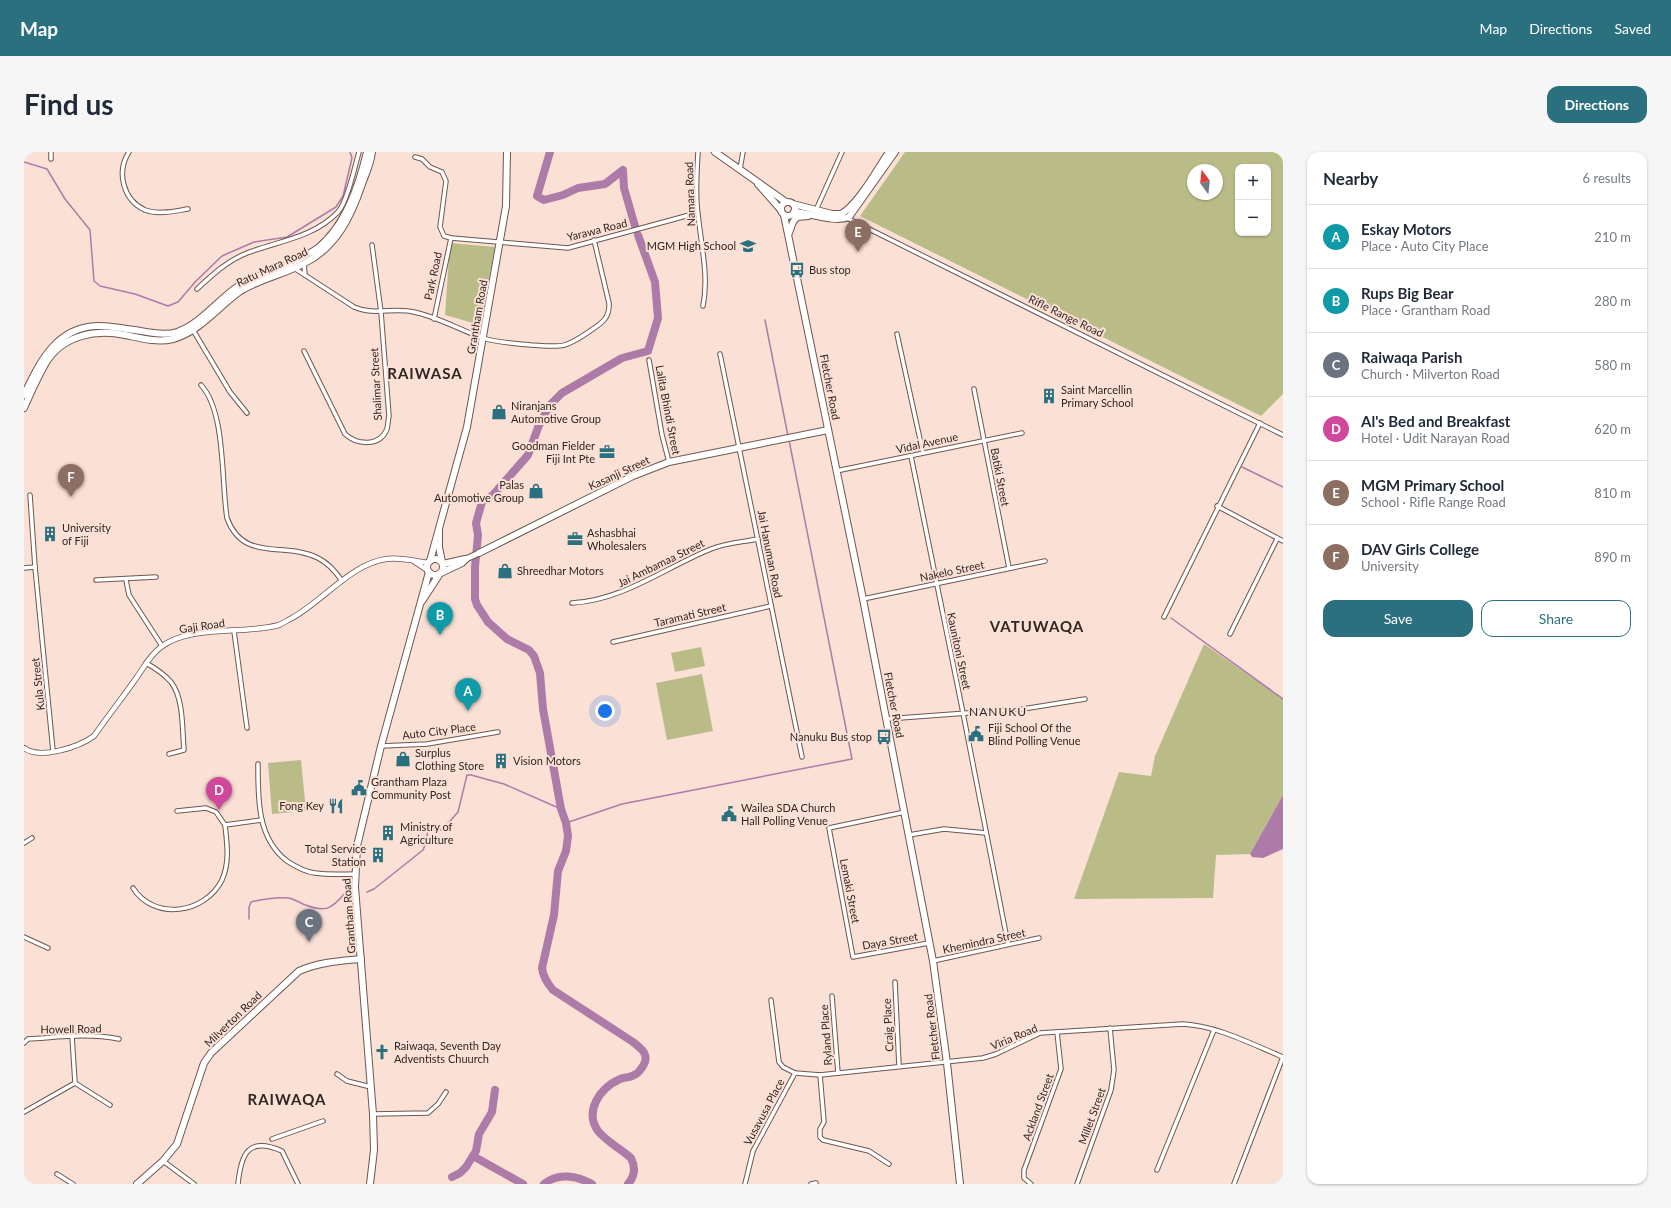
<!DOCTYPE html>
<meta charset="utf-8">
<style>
:root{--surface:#fff;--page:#f6f6f7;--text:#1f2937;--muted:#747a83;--line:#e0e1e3;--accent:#2a707e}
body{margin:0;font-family:Lato,sans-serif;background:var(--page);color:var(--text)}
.controls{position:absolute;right:12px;top:12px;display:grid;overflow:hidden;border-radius:8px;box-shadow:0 1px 3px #0004}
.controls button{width:36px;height:36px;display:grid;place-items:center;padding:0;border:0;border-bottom:1px solid var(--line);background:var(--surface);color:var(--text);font:20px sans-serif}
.compass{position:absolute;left:1163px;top:12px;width:36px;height:36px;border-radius:50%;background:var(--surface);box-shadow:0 1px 3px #0004;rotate:345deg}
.you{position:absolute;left:581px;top:559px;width:14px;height:14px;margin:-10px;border:3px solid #fff;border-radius:50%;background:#1a73e8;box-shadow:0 0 0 6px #1a73e833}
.badge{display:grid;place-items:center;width:26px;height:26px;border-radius:50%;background:var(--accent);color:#fff;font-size:13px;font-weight:700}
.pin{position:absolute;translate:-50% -33px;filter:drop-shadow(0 1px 2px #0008)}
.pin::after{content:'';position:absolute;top:21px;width:14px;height:12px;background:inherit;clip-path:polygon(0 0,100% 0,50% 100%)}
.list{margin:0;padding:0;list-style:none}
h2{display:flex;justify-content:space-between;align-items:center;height:52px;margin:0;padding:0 16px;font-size:17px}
h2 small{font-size:13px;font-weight:400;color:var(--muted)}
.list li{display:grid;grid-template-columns:26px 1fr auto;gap:12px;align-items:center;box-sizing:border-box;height:64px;padding:0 16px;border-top:1px solid var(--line)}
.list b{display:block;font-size:15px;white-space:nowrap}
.list p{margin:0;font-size:13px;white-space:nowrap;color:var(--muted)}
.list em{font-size:13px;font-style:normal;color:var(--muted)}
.actions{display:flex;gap:8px;padding:12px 16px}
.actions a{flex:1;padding:9px 0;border:1px solid var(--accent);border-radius:12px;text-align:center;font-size:14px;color:var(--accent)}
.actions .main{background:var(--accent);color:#fff}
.map{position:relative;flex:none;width:1259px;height:1032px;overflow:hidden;border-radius:12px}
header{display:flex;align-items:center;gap:24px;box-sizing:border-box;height:56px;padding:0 20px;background:var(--accent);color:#fff}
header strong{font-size:19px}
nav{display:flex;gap:22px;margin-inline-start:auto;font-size:14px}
.intro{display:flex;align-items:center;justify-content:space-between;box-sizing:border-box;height:96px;padding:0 24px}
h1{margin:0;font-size:28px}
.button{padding:10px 18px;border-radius:12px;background:var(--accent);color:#fff;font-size:14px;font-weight:700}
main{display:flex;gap:24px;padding:0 24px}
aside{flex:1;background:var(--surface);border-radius:12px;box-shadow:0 1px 3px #0004}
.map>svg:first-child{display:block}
.green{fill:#babc88;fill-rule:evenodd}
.water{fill:#ad7ba7}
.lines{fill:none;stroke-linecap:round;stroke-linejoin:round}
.stream{stroke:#ad7ba7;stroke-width:1.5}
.river{stroke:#ad7ba7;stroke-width:8}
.minor-casing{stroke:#6d574f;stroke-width:5.5}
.tertiary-casing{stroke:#6d574f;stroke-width:6}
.secondary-casing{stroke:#6d574f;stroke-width:7}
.primary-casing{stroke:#6d574f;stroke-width:8}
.trunk-casing{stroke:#6d574f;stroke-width:8}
.minor{stroke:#fff;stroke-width:3.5}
.tertiary{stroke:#fff;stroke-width:4.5}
.secondary{stroke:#fff;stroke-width:5}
.primary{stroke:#fff;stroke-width:6}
.trunk{stroke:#fff;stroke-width:6}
.labels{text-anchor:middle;stroke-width:4;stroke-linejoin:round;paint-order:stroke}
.street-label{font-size:11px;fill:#302623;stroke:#fbe0d6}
.poi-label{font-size:11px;fill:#302623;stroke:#fbe0d6;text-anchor:start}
.neighbourhood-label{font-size:12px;letter-spacing:1px;fill:#302623;stroke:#fbe0d6}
.district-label{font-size:15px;font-weight:bold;letter-spacing:1px;fill:#302623;stroke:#fbe0d6}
</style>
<header>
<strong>Map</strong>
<nav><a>Map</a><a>Directions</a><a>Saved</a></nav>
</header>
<div class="intro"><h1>Find us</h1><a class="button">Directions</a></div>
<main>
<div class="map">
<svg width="1259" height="1032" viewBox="0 0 1259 1032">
<rect width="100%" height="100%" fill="#fbe0d6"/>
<!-- green -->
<g class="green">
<path d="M 881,0 L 1259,0 L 1259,242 L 1237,264 L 836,64 ZM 1214,15 L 1244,15 L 1244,81 L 1214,81 ZM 1169,18 L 1193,18 L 1193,42 L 1169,42 Z"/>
<polygon points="426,91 471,95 456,173 421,163"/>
<polygon points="1180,492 1259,547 1259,643 1226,702 1192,703 1189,746 1050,747 1095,620 1127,624 1131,604"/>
<polygon points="677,495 681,514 651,520 647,501"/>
<polygon points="678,522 689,579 643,588 632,531"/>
<polygon points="277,608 282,659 248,662 244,611"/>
</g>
<!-- water -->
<polygon class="water" points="1259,643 1259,697 1239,706 1228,705 1226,702"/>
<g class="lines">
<!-- stream -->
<g class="stream">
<polyline points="0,10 23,17 41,47 66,78 70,129 76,134 111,142 144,154 154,150 172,129 198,104 230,90 263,85 312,55 319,44 328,6 326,0"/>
<polyline points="741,168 764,284"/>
<polyline points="1218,315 1259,335"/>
<polyline points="1147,466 1259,547"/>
<polyline points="542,671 598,652 828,607 765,288"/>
<path d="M 343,740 L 350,737 L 399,698 C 403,690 402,681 406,674 L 412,680 L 420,676 L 434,660 L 443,623 L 447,623 L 480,632 L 537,657"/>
<path d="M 225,767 L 225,755 L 227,750 C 239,747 252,745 265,746 C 269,747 275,750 279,752 C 301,761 307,758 322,740"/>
</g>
<!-- river -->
<g class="river">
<polyline points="526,0 513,44 520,48 539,43 554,36 581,32 599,18 600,36 611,74"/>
<polyline points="449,1004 499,1032"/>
<polyline points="428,1025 436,1021 442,1015 452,999 455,982 468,960 471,938"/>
<path d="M 520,1032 C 534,1020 553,1024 568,1032"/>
<path d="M 604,1032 C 611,1024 612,1016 607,1006 C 597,997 583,990 574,979 C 560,959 576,936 596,927 C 600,925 606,926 610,923 C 614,922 617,917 619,914 C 626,903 618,897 609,890 L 529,838 C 523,831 519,825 518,816 L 530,763 L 534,719 L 542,699 L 544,684 L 542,671 L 537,657 L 519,557 L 516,521 L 510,504 L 505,498 L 483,487 L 464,470 L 453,453 L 451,447 L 451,415 L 454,383 L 452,371 L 458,350 L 469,343 L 504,303 L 515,273 L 526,253 L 538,241 L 598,206 L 624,199 L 634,166 L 631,130 L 614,83"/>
</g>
<defs>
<g id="minor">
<path d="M 105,0 C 92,20 99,48 121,58 C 134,63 151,59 164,57"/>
<path d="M 674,0 C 673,20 671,42 674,62 C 677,93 685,124 679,154"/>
<polyline points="391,5 398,7 406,15 418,20 422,29 416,75 420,84 427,86 544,96 673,61"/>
<polyline points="27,7 27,0"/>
<polyline points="716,17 719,0"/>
<polyline points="792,58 818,0"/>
<polyline points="823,66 1259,283"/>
<polyline points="280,112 281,123"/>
<path d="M 270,116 L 330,155 C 350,164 370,155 390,160 C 414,165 436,178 459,186 C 474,191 490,191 507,193 C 538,195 540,197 566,179 C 578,171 586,166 585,151 L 570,88"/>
<path d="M 173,137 C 188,123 203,109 223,101 C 254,89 289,86 314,60 C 323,51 331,14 335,0"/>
<polyline points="410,167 427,86"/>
<polyline points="169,178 206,240 223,261"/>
<polyline points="873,182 899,301"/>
<path d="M 280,199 L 321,282 C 333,293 356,295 363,277 C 364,273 364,268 365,264 L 357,160 L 348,93"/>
<polyline points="696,202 778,605"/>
<polyline points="625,208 638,283 645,310"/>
<path d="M 177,233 C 202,260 197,329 203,366 C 219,411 261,389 294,406 C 304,411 312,420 318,429"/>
<polyline points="950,237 985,416"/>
<polyline points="887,304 939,561 984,792"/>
<polyline points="812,319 998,281"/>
<polyline points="6,343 11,415 29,599"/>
<polyline points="1193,354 1259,389"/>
<polyline points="0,416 11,415"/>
<polyline points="72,428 132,425"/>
<polyline points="102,428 105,443 138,494"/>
<polyline points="839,447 1021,409"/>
<path d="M 548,451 C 600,448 640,416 687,397 C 701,391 719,390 734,387"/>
<polyline points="1140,465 1236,271"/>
<polyline points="210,479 223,576"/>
<polyline points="1206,482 1253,387"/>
<polyline points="589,490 747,454"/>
<path d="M 122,511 C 131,516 140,522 147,530 C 160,547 158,577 160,598 L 145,602"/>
<polyline points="862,567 999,557 1061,547"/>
<polyline points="357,594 403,592 474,580"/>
<path d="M 234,612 C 234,647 233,686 263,709 C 272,715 281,720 291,721 C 305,723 318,722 332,722"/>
<polyline points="153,659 182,656 192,660 201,673 238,668"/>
<polyline points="881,660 805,676 829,805 905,791"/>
<polyline points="885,683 920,677 962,681"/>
<polyline points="0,691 8,686"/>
<path d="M 109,736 C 130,769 181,762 198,728 C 206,710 203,691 201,673"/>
<polyline points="0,785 24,796"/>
<polyline points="909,809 1015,786"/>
<polyline points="871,830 875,914"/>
<polyline points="808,844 814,921"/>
<path d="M 747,848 L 755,910 L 759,915 L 771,921 L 796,923 L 959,906 L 972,902 L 1016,881 L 1159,872 C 1194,874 1227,892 1259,905"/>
<polyline points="48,884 51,931"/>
<path d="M 0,891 L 4,887 C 37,885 63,881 95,887"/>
<polyline points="313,922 323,929 347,935"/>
<polyline points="796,923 800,970 796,977 796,985 799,988 845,999 865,1012"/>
<polyline points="51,931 86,953"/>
<polyline points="0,960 51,931"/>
<polyline points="349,962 404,961 414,952 422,940"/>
<polyline points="248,987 299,969"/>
<polyline points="139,1009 170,1032"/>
<polyline points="1133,1018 1190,878"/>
<polyline points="33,1022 49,1032"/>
<path d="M 214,1032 C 217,1002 224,984 258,999 L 274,1032"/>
<polyline points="721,1032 729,999 771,921"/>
<polyline points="787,1032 792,1031"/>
<polyline points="1007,1032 1000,1026 1000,1018 1037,917 1033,880"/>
<polyline points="1053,1032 1087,938 1090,918 1086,876"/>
<polyline points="1210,1032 1259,905"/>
</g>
<g id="tertiary">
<polyline points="391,410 403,418"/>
<path d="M 0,596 C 16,608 55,595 70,584 C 84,564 99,545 113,525 C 120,515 126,503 137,495 C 168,472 219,483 255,473 C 259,471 264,468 268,466 C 299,449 327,412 362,407 C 376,405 390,409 404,411"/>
</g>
<polyline id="secondary" points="442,407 455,401"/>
<g id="primary">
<polyline points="691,0 762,50"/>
<polyline points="734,32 757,58"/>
<circle cx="764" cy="57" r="7"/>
<path d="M 769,52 L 808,62 L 817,62 C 834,53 854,16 865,0"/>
<path d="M 770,60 C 787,61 810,71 825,65 L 871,0"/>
<polyline points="760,63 839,447 909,809 923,911 936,1032"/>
<polyline points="765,81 769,70 773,65 784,64"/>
<polyline points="415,380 415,395 418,410"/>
<polyline points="455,401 609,324 645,310 804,278"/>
<circle cx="411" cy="415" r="8"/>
<polyline points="406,409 443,275 482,54 483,0"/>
<polyline points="419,412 441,407"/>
<polyline points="417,421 438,411 442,407"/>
<polyline points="398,449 415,423"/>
<path d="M 113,1032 L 139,1009 L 153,992 L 180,911 L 187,901 L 275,819 C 295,810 316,809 337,807"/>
<polyline points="346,1032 350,998 349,962 331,735 333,694 357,594 405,420"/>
</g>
<g id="trunk">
<path d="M 0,243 C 15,212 31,176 72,174 C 85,173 98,177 111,178 C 124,180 140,184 153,180 C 176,172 193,149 213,135 C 229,124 248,120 265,112 C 275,107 286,102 294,96 C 322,73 335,33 343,0"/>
<path d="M 0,256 C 7,240 14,224 23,209 C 40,183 72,177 101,183 C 116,186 133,191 149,187 C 175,180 194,155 215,140 C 235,127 258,123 279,112 C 312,96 327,65 338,32 C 342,21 347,11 348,0"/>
</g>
</defs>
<!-- minor casing -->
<use href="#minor" class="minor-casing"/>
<!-- tertiary casing -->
<use href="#tertiary" class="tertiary-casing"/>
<!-- secondary casing -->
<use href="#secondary" class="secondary-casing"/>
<!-- primary casing -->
<use href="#primary" class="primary-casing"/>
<!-- trunk casing -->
<use href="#trunk" class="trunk-casing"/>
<!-- minor -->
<use href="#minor" class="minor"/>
<!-- tertiary -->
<use href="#tertiary" class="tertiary"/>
<!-- secondary -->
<use href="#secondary" class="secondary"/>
<!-- primary -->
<use href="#primary" class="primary"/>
<!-- trunk -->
<use href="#trunk" class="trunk"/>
</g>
<!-- icons -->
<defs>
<symbol id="school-bare" viewBox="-9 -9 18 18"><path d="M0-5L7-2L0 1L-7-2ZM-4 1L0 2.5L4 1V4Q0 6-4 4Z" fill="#2a707e" stroke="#fbe0d6" stroke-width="2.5" paint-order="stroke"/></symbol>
<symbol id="bus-bare" viewBox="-9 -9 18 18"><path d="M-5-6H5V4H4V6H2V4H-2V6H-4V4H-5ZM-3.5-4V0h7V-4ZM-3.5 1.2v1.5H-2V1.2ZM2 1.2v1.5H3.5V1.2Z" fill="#2a707e" stroke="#fbe0d6" stroke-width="2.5" paint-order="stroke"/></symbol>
<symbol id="building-bare" viewBox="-9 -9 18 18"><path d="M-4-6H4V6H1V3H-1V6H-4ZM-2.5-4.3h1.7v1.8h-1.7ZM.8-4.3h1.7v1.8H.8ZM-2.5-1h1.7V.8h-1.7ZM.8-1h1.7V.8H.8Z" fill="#2a707e" stroke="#fbe0d6" stroke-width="2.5" paint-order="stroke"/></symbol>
<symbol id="shop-bare" viewBox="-9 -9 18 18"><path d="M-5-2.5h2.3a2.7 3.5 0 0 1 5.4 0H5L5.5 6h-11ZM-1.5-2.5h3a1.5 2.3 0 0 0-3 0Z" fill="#2a707e" stroke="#fbe0d6" stroke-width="2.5" paint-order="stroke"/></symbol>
<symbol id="office-bare" viewBox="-9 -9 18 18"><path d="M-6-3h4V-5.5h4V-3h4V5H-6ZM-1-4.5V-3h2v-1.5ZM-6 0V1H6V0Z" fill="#2a707e" stroke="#fbe0d6" stroke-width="2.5" paint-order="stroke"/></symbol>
<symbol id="civic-bare" viewBox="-9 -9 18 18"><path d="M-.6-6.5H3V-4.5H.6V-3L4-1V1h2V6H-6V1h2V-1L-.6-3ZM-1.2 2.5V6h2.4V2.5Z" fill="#2a707e" stroke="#fbe0d6" stroke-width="2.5" paint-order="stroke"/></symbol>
<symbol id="restaurant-bare" viewBox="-9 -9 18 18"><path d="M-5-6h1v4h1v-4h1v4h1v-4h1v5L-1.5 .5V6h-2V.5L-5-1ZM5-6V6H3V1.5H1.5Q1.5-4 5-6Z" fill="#2a707e" stroke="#fbe0d6" stroke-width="2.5" paint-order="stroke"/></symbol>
<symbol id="church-bare" viewBox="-9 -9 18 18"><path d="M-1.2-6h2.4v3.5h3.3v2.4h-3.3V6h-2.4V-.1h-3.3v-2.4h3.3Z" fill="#2a707e" stroke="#fbe0d6" stroke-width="2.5" paint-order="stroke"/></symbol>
</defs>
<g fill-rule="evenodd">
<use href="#school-bare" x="713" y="83" width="22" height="22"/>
<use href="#bus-bare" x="762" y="107" width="22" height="22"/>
<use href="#building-bare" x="1014" y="233" width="22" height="22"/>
<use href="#shop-bare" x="464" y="249" width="22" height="22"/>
<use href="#office-bare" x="572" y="289" width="22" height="22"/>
<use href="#shop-bare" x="501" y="328" width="22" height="22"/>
<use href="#building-bare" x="15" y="371" width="22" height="22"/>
<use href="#office-bare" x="540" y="376" width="22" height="22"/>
<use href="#shop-bare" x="470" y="408" width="22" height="22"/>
<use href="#civic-bare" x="941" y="571" width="22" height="22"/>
<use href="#bus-bare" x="849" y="574" width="22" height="22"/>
<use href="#shop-bare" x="368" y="596" width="22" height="22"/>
<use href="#building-bare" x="466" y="598" width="22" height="22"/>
<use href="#civic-bare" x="324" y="625" width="22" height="22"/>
<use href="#restaurant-bare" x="301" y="643" width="22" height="22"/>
<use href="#civic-bare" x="694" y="651" width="22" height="22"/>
<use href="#building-bare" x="353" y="670" width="22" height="22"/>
<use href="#building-bare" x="343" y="692" width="22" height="22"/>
<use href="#church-bare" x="347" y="889" width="22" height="22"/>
</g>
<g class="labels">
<!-- street labels -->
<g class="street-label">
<text transform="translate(666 42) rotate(-92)" y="4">Namara Road</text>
<text transform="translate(573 78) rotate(-14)" y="4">Yarawa Road</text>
<text transform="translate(248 115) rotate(-25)" y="4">Ratu Mara Road</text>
<text transform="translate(409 124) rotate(-78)" y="4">Park Road</text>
<text transform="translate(1042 164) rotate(26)" y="4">Rifle Range Road</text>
<text transform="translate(453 165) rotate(-80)" y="4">Grantham Road</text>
<text transform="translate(352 232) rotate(-93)" y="4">Shalimar Street</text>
<text transform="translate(806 235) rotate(79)" y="4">Fletcher Road</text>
<text transform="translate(644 258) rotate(79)" y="4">Lalita Bhindi Street</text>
<text transform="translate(903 291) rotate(-12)" y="4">Vidal Avenue</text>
<text transform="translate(595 321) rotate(-25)" y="4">Kasanji Street</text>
<text transform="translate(976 325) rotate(79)" y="4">Batiki Street</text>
<text transform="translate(746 402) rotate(79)" y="4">Jai Hanuman Road</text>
<text transform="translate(637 411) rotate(-26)" y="4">Jai Ambamaa Street</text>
<text transform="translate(928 419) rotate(-12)" y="4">Nakelo Street</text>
<text transform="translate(666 463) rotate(-13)" y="4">Taramati Street</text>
<text transform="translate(178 474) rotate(-8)" y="4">Gaji Road</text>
<text transform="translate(935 499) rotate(78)" y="4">Kaunitoni Street</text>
<text transform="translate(14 532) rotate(-96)" y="4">Kula Street</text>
<text transform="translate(870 553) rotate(79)" y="4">Fletcher Road</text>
<text transform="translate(415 579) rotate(-7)" y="4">Auto City Place</text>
<text transform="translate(826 739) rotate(79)" y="4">Lemaki Street</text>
<text transform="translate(325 764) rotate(-94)" y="4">Grantham Road</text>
<text transform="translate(866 789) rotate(-10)" y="4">Daya Street</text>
<text transform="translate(960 789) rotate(-12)" y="4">Khemindra Street</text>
<text transform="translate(209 867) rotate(-44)" y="4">Milverton Road</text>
<text transform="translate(864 873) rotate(-93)" y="4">Craig Place</text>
<text transform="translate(908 875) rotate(-97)" y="4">Fletcher Road</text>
<text transform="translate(47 877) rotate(-1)" y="4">Howell Road</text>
<text transform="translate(802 883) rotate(-94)" y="4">Ryland Place</text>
<text transform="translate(990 885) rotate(-23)" y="4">Viria Road</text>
<text transform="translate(1014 955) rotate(-70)" y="4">Ackland Street</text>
<text transform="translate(740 960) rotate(-62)" y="4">Vusavusa Place</text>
<text transform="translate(1068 964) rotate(-70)" y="4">Millet Street</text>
</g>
<!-- poi labels -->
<g class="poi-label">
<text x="712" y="98" text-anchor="end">MGM High School</text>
<text x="785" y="122">Bus stop</text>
<text x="1037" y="242">Saint Marcellin<tspan x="1037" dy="13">Primary School</tspan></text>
<text x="487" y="258">Niranjans<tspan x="487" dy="13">Automotive Group</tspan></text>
<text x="571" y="298" text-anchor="end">Goodman Fielder<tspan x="571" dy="13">Fiji Int Pte</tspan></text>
<text x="500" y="337" text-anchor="end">Palas<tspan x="500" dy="13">Automotive Group</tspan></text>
<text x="38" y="380">University<tspan x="38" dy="13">of Fiji</tspan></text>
<text x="563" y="385">Ashasbhai<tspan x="563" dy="13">Wholesalers</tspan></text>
<text x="493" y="423">Shreedhar Motors</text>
<text x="964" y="580">Fiji School Of the<tspan x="964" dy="13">Blind Polling Venue</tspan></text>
<text x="848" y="589" text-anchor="end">Nanuku Bus stop</text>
<text x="391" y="605">Surplus<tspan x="391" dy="13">Clothing Store</tspan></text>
<text x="489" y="613">Vision Motors</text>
<text x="347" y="634">Grantham Plaza<tspan x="347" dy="13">Community Post</tspan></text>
<text x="300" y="658" text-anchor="end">Fong Key</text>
<text x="717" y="660">Wailea SDA Church<tspan x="717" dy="13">Hall Polling Venue</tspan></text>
<text x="376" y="679">Ministry of<tspan x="376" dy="13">Agriculture</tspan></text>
<text x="342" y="701" text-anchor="end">Total Service<tspan x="342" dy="13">Station</tspan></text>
<text x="370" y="898">Raiwaqa, Seventh Day<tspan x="370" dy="13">Adventists Chuurch</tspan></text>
</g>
<!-- neighbourhood labels -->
<g class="neighbourhood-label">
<text x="974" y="564">NANUKU</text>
</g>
<!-- district labels -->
<g class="district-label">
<text x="401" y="227">RAIWASA</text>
<text x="1013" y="480">VATUWAQA</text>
<text x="263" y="953">RAIWAQA</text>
</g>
</g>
</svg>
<div class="controls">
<button>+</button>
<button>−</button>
</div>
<svg class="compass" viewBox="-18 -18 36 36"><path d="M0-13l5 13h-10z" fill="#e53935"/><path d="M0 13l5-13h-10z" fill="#747a83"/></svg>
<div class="you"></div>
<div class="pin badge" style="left:444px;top:559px;background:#0f9aa8">A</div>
<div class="pin badge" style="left:416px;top:483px;background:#0f9aa8">B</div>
<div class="pin badge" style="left:285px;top:790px;background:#6b7280">C</div>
<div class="pin badge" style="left:195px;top:658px;background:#d1479c">D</div>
<div class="pin badge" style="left:834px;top:100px;background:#8d6e63">E</div>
<div class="pin badge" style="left:47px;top:345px;background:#8d6e63">F</div>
</div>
<aside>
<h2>Nearby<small>6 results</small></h2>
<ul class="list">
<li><span class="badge" style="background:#0f9aa8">A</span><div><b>Eskay Motors</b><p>Place · Auto City Place</p></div><em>210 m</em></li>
<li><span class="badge" style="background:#0f9aa8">B</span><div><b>Rups Big Bear</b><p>Place · Grantham Road</p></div><em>280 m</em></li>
<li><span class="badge" style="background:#6b7280">C</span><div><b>Raiwaqa Parish</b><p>Church · Milverton Road</p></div><em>580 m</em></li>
<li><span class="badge" style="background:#d1479c">D</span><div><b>Al's Bed and Breakfast</b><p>Hotel · Udit Narayan Road</p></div><em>620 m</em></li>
<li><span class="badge" style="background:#8d6e63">E</span><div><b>MGM Primary School</b><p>School · Rifle Range Road</p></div><em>810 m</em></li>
<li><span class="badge" style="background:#8d6e63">F</span><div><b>DAV Girls College</b><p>University</p></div><em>890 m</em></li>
</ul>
<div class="actions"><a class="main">Save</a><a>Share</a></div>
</aside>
</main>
